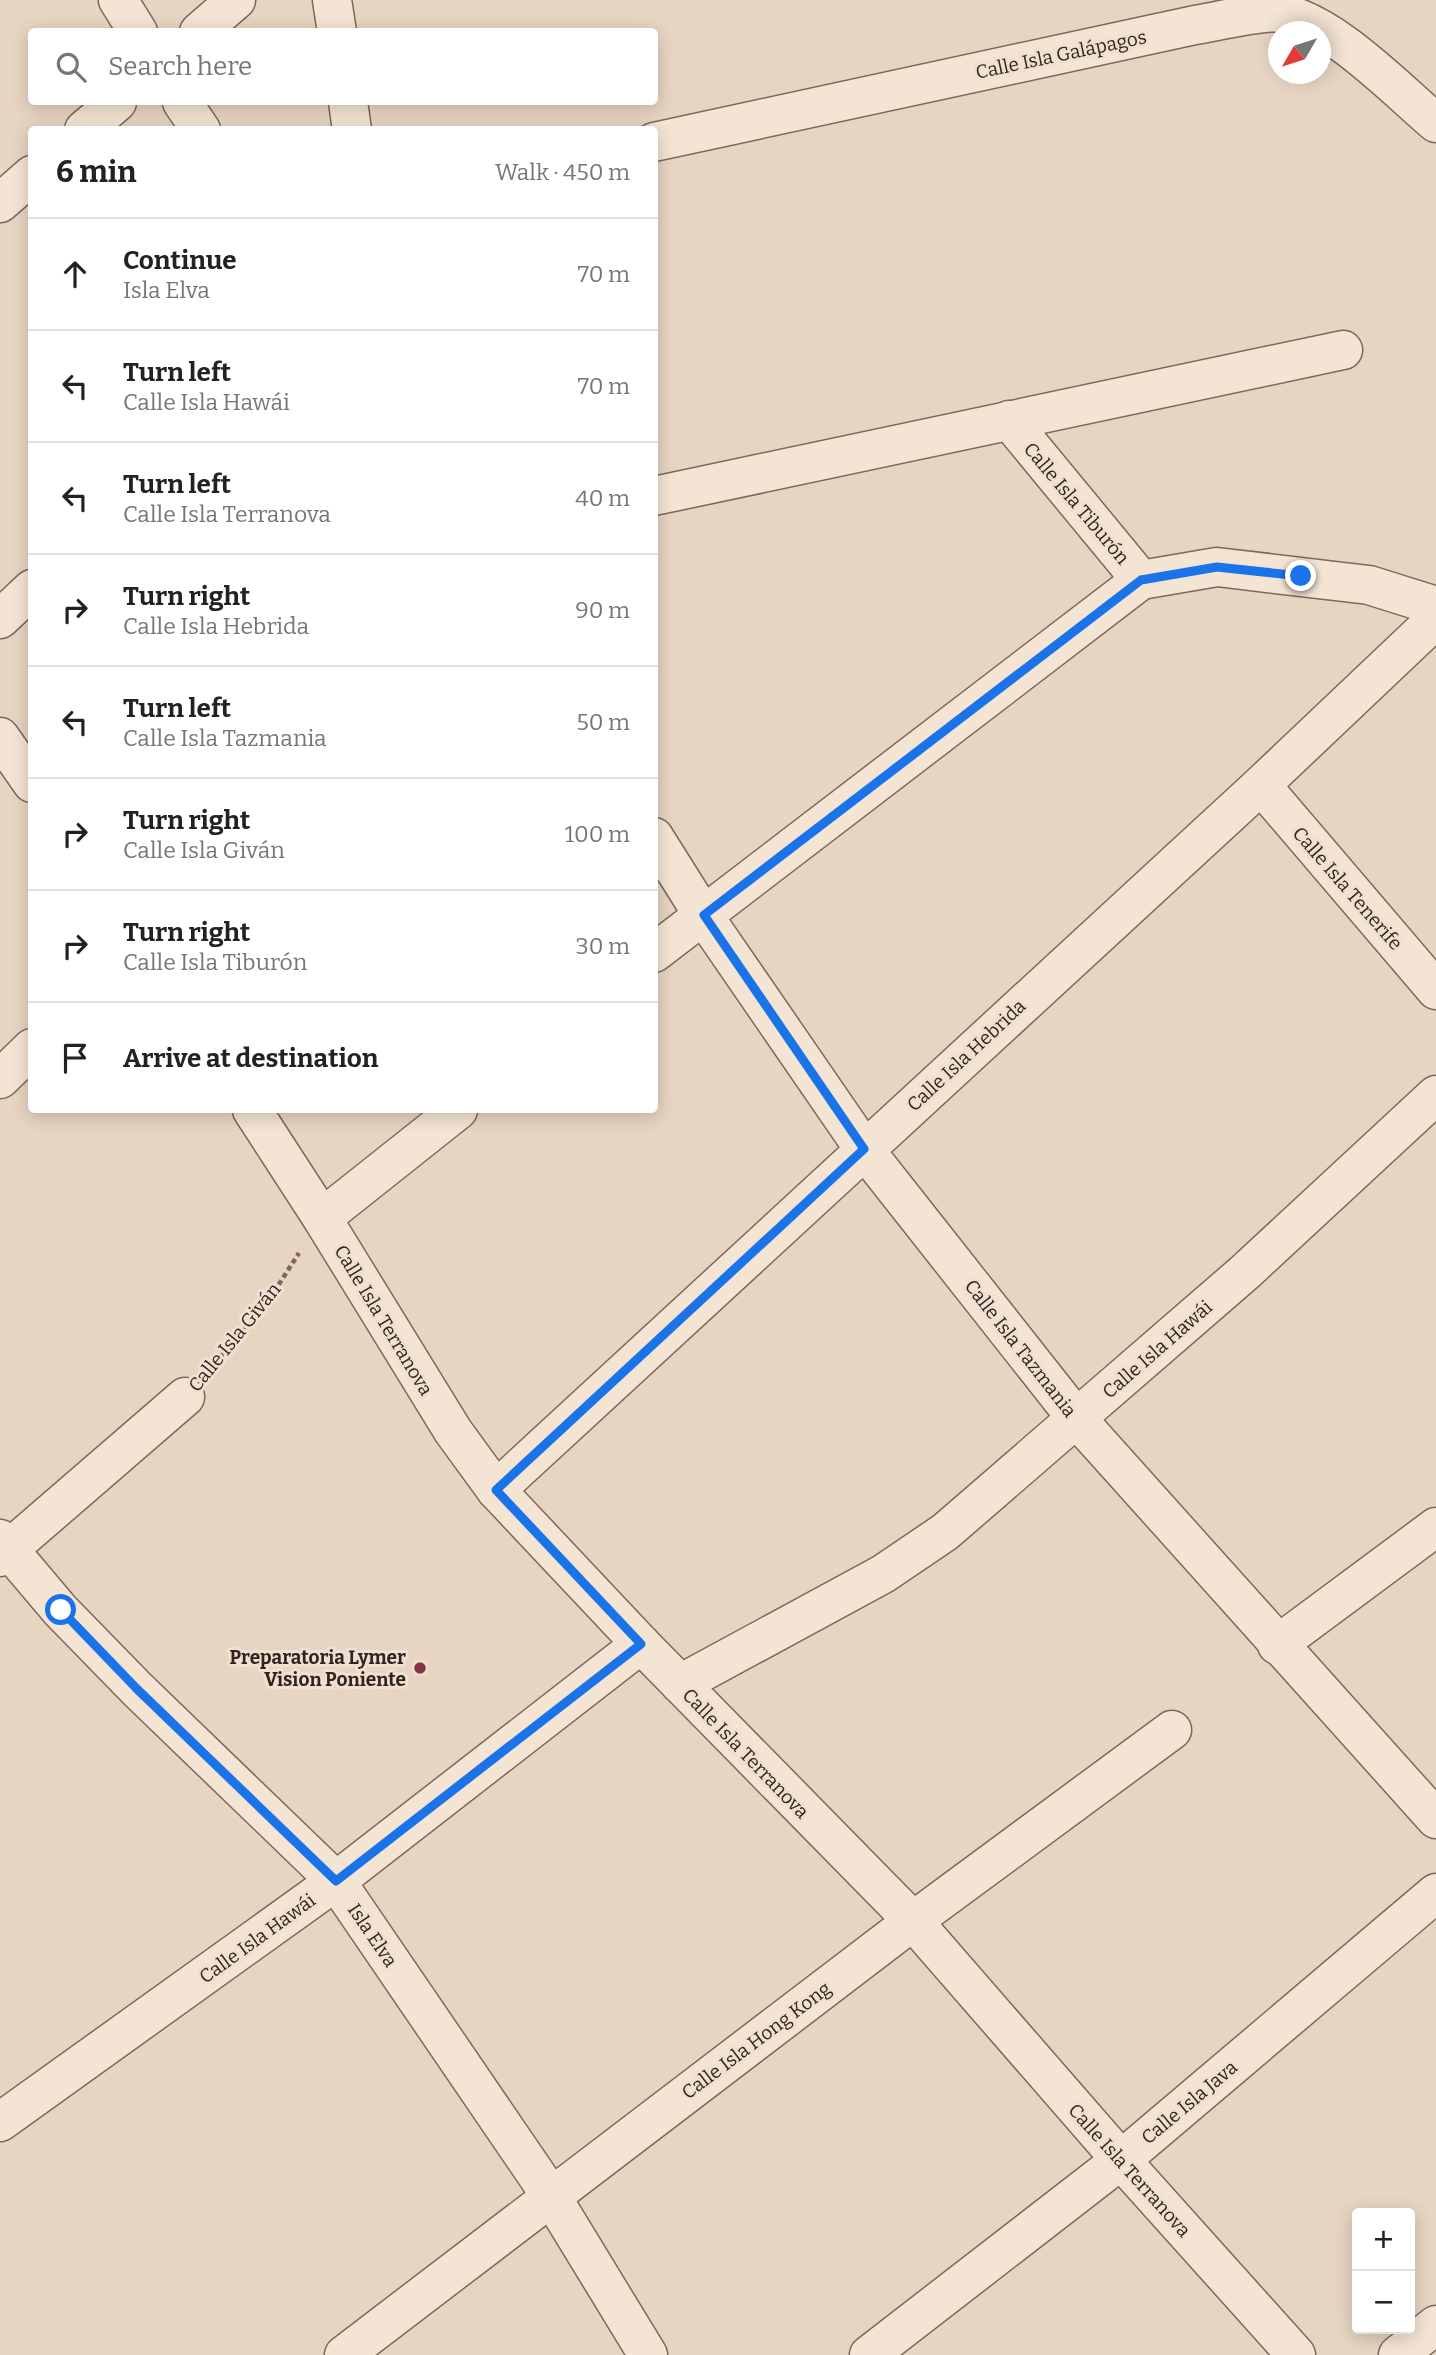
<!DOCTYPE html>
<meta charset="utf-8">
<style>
:root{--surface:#fff;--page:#f6f6f6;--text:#222;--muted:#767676;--line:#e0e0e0}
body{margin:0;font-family:Bitter,serif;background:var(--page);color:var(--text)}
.controls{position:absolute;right:21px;bottom:21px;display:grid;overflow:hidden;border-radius:7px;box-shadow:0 4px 18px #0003}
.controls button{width:63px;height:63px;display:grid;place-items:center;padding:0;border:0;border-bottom:2px solid var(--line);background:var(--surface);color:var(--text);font:35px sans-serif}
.compass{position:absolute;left:1268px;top:21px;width:63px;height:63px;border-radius:50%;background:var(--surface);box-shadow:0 4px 18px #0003;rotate:231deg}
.stop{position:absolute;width:21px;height:21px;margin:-16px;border:5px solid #1a73e8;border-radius:50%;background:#fff}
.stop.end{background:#1a73e8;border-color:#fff;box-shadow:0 2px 7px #0008}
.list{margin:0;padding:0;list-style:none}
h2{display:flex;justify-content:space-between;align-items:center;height:91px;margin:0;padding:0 28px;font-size:30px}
h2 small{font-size:23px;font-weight:400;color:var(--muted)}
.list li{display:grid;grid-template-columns:46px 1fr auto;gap:21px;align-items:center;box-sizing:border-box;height:112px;padding:0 28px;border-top:2px solid var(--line)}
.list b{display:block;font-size:26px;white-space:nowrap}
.list p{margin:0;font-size:23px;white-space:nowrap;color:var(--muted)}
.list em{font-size:23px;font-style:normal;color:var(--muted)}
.icon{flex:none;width:38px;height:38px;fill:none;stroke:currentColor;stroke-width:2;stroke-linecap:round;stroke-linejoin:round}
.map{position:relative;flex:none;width:1436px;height:2355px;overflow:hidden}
.search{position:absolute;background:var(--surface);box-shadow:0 4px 18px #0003;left:28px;top:28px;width:630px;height:77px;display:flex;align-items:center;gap:18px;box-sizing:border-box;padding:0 24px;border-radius:7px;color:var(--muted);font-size:26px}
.panel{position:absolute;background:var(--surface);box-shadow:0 4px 18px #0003;left:28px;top:126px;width:630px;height:987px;border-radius:7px}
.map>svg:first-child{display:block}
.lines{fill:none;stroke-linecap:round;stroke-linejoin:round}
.minor-casing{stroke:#7f675c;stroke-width:41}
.path{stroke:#7f675c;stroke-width:4.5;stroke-dasharray:5 3.5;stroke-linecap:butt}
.minor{stroke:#f4e4d4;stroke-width:38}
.route{stroke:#1a73e8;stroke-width:9}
.poi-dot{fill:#873345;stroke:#f0e0d1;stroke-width:2.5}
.labels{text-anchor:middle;stroke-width:6;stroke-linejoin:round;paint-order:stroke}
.street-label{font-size:19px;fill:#31231e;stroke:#f0e0d1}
.poi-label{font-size:19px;font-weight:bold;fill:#31231e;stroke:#f0e0d1;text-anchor:end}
</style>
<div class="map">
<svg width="1436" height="2355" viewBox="0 0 1436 2355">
<rect width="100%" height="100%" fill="#e7d5c2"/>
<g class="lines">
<defs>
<g id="minor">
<polyline points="118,0 138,32"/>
<polyline points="332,0 337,32"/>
<polyline points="199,32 236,0"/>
<polyline points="182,102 201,130"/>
<polyline points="348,102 352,130"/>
<polyline points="84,130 117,102"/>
<path d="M 654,142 L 1195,25 C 1214,22 1264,10 1280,13 C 1331,21 1396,89 1436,123"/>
<polyline points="0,203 32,175"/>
<polyline points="1009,420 1141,580 1217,567 1369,585 1436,606"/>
<polyline points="654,496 1343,350"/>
<polyline points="0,619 32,589"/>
<polyline points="0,737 32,783"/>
<polyline points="1261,785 1436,990"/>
<polyline points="654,837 703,915 864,1149 1077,1419 1436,1819"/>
<polyline points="654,953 1141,580"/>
<polyline points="0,1079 32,1048"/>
<polyline points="252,1110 322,1218 453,1431 496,1490 641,1644 913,1921 1121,2160 1296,2355"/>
<polyline points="322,1218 458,1110"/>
<polyline points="496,1490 1261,785 1436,619"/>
<polyline points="0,1539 60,1610 137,1689 336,1881 551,2196 648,2355"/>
<polyline points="0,1557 185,1397"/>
<polyline points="1277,1645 1436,1527"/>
<polyline points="680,1684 883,1574 945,1532 1244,1273 1436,1095"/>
<polyline points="0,2122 336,1881 641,1644"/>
<polyline points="344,2355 913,1921 1172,1730"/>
<polyline points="869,2355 1121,2160 1436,1893"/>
<polyline points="1398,2355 1436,2325"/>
</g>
</defs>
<!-- minor casing -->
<use href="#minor" class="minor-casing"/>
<!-- path -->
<polyline class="path" points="209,1370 263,1309 299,1253"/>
<!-- minor -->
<use href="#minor" class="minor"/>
</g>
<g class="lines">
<!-- route -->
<polyline class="route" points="61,1610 137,1689 336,1881 641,1644 496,1490 864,1149 704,915 1141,580 1217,567 1301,576"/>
</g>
<!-- markers -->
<circle class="poi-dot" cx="420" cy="1668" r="7"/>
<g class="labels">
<!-- street labels -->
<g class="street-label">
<text transform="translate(1061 54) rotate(-12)" y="7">Calle Isla Galápagos</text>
<text transform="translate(1077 503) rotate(50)" y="7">Calle Isla Tiburón</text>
<text transform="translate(1348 888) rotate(49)" y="7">Calle Isla Tenerife</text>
<text transform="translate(966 1055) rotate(-43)" y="7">Calle Isla Hebrida</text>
<text transform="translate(384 1320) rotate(59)" y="7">Calle Isla Terranova</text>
<text transform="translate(234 1337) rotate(-51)" y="7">Calle Isla Giván</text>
<text transform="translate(1021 1348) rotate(52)" y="7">Calle Isla Tazmania</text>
<text transform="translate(1157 1349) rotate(-41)" y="7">Calle Isla Hawái</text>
<text transform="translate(746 1753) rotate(46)" y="7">Calle Isla Terranova</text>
<text transform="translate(373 1935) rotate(56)" y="7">Isla Elva</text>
<text transform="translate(257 1938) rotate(-36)" y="7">Calle Isla Hawái</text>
<text transform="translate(756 2040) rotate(-37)" y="7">Calle Isla Hong Kong</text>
<text transform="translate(1189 2102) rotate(-40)" y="7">Calle Isla Java</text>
<text transform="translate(1130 2170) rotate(48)" y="7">Calle Isla Terranova</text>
</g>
<!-- poi labels -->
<g class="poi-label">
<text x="406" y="1664">Preparatoria Lymer<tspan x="406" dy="22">Vision Poniente</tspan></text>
</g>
</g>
</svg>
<div class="controls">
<button>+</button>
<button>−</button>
</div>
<svg class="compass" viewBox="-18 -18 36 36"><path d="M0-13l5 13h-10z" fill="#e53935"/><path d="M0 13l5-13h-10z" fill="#767676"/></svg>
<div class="stop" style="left:61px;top:1610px"></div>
<div class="stop end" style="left:1301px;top:576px"></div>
<div class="search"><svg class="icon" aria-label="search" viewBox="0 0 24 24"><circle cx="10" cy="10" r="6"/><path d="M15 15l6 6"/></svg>Search here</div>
<section class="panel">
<h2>6 min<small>Walk · 450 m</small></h2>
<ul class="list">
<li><svg class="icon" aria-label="ahead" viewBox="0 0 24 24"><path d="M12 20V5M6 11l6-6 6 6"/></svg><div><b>Continue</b><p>Isla Elva</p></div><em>70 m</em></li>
<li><svg class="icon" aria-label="left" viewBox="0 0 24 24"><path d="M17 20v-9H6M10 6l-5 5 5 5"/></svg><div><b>Turn left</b><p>Calle Isla Hawái</p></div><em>70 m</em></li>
<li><svg class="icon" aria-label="left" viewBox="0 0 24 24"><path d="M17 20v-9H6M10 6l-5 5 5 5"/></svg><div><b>Turn left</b><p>Calle Isla Terranova</p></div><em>40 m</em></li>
<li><svg class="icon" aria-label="right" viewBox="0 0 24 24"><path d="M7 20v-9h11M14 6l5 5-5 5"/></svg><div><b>Turn right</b><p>Calle Isla Hebrida</p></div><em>90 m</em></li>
<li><svg class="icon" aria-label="left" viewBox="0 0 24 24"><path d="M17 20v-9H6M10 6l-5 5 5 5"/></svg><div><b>Turn left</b><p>Calle Isla Tazmania</p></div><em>50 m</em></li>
<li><svg class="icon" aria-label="right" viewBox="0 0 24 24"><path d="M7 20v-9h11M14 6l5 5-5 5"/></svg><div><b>Turn right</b><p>Calle Isla Giván</p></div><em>100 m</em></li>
<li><svg class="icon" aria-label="right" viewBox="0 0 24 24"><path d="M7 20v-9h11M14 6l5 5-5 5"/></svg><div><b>Turn right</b><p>Calle Isla Tiburón</p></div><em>30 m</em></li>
<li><svg class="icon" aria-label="arrive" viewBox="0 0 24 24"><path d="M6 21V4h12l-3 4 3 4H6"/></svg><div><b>Arrive at destination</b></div></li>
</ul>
</section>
</div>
